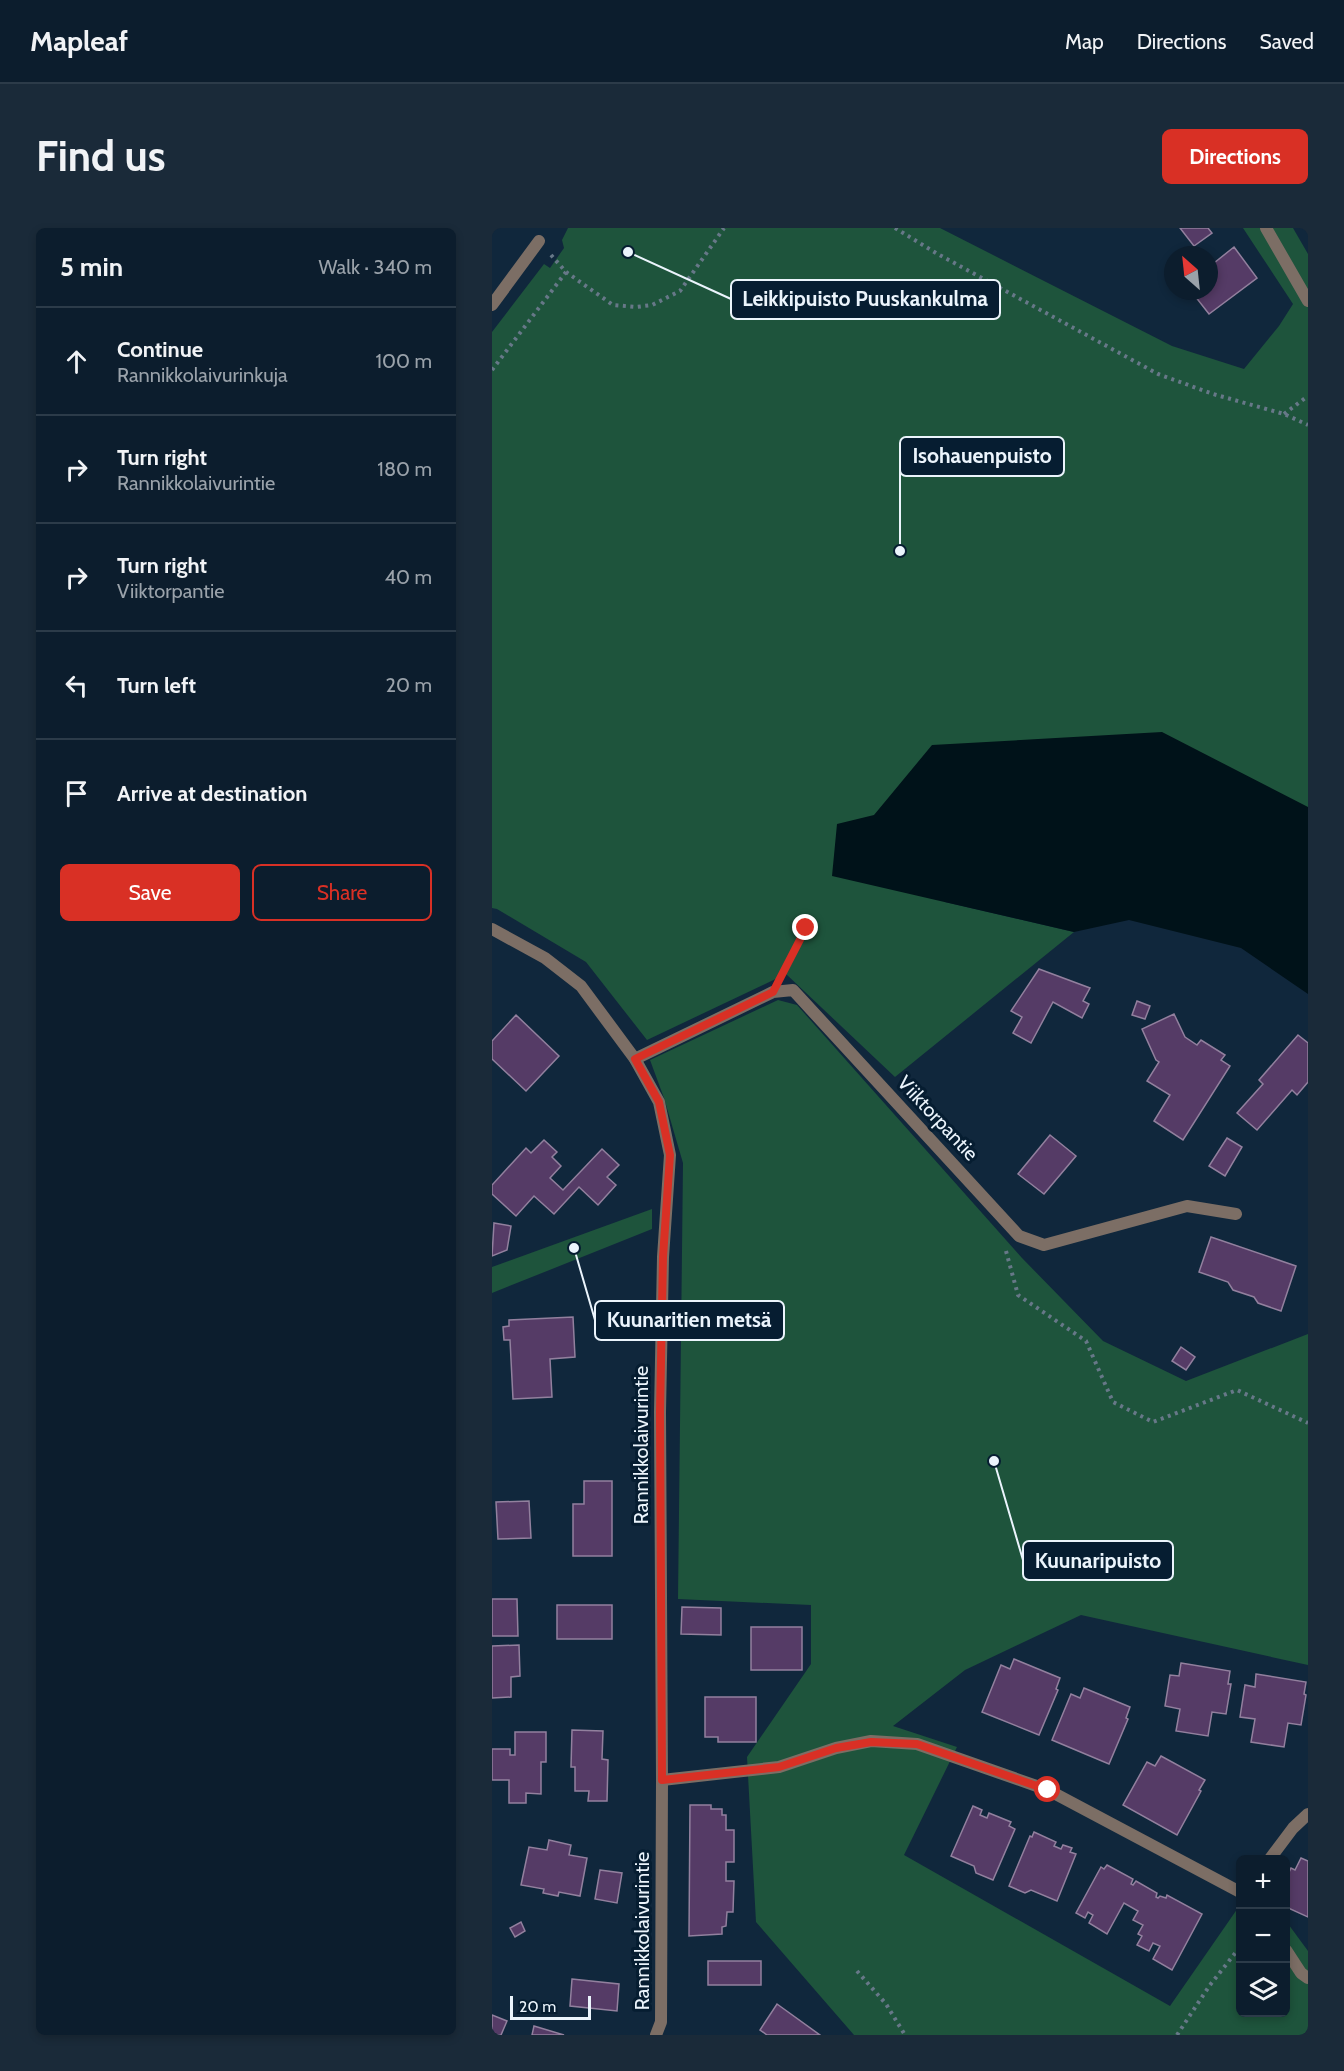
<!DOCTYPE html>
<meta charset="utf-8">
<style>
:root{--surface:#0c1d2d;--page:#1a2a39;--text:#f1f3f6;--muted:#9aa2aa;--line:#2c3b49;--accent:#d93025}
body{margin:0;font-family:Cabin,sans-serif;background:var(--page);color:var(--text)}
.controls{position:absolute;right:18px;bottom:18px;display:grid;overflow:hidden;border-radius:9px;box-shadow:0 3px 9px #0003}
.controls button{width:54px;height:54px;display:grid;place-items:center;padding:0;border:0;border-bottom:2px solid var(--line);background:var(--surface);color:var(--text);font:30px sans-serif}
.compass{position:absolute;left:672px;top:18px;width:54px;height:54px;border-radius:50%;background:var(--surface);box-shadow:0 3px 9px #0003;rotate:333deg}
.scale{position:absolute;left:18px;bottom:15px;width:81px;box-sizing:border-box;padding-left:6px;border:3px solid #ebf4fc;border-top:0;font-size:16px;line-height:21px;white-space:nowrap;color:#ebf4fc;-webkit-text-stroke:4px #061d31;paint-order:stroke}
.stop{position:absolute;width:18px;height:18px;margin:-14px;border:4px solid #d93025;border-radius:50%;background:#fff}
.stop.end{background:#d93025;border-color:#fff;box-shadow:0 2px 6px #0008}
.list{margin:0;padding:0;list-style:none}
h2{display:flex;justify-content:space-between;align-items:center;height:78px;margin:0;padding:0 24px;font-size:26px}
h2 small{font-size:20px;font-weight:400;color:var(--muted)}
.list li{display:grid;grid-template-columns:39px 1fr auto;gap:18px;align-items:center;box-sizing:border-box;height:108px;padding:0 24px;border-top:2px solid var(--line)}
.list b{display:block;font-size:22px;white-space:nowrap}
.list p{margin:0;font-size:20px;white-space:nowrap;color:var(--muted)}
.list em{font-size:20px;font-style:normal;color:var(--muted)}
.actions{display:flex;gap:12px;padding:18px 24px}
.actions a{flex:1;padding:14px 0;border:2px solid var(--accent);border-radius:9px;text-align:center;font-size:21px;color:var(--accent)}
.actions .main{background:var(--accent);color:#fff}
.icon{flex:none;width:33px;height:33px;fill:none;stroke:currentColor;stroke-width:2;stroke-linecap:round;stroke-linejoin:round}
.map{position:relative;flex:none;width:816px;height:1807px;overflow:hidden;border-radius:9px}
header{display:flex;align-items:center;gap:36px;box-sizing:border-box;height:84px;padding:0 30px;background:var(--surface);border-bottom:2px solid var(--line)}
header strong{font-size:28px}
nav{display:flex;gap:33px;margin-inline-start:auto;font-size:21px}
.intro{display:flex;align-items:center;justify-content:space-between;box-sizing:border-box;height:144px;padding:0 36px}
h1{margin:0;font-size:42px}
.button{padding:15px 27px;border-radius:9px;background:var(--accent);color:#fff;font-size:21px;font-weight:700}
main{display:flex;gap:36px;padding:0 36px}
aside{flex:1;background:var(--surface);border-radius:9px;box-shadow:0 3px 9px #0003}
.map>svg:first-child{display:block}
.green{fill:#1e543c}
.water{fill:#001219}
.building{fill:#553b66;stroke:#92809e;stroke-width:1.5}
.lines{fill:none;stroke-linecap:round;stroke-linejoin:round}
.path{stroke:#677888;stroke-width:4;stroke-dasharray:3 4.5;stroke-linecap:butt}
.service{stroke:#7c6e65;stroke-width:12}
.minor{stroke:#7c6e65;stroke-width:12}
.route{stroke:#d93025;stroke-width:8}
.labels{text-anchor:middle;stroke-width:6;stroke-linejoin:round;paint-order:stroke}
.street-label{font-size:20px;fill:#ebf4fc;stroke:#061d31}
.leader{fill:none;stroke:#ebf4fc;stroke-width:2}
.callout-dot{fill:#ebf4fc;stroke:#061d31;stroke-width:2}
.callout{fill:#061d31;stroke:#ebf4fc;stroke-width:2}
.callout-label{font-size:21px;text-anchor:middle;font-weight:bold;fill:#ebf4fc}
</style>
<header>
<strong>Mapleaf</strong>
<nav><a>Map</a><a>Directions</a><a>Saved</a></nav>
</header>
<div class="intro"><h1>Find us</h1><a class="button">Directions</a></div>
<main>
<aside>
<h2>5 min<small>Walk · 340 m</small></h2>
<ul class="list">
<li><svg class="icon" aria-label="ahead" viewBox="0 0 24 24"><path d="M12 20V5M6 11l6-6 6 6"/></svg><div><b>Continue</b><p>Rannikkolaivurinkuja</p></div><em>100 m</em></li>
<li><svg class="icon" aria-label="right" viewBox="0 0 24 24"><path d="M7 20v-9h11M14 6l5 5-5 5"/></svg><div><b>Turn right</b><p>Rannikkolaivurintie</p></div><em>180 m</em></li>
<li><svg class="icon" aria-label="right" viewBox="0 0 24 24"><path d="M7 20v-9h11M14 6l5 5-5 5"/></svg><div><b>Turn right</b><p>Viiktorpantie</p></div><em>40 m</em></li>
<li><svg class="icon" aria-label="left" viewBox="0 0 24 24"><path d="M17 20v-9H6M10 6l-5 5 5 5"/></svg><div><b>Turn left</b></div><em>20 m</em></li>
<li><svg class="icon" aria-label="arrive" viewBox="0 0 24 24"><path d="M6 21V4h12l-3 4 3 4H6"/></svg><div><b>Arrive at destination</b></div></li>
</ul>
<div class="actions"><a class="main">Save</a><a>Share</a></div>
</aside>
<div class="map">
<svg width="816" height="1807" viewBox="0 0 816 1807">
<rect width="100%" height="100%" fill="#10273c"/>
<!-- green -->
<g class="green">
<polygon points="76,0 448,0 680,118 752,141 787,98 801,76 751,0 801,0 816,26 816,597 453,674 582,704 403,849 294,746 155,812 94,734 5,681 0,680 0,104 52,36 58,40 72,20 70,12"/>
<polygon points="286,772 305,777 530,1030 611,1113 694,1153 816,1106 816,1437 589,1387 473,1442 401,1498 465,1519 412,1627 678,1778 748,1677 748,1784 794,1784 794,1693 816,1723 816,1807 362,1807 264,1694 255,1529 319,1436 319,1377 186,1371 191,935 172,870 158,832"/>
<polygon points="160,981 160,1001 0,1065 0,1039"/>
</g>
<!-- water -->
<polygon class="water" points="670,504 816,579 816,766 749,720 637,692 582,704 340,648 345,596 382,587 440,517"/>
<!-- building -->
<g class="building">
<polygon points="688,0 716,0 720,5 702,18"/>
<polygon points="742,19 765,50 717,86 699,63 717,63 717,39"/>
<polygon points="547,741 598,760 591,773 597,776 590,790 561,774 539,815 521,805 530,789 519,783"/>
<polygon points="645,773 658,778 653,791 640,787"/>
<polygon points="682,786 693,809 705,817 709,812 733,827 729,832 738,838 691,912 662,893 678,867 655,853 667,834 664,832 650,801"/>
<polygon points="24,787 67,828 34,863 0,831 0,813"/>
<polygon points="806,807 816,815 816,854 805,867 800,862 765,902 745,885 771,856 767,852"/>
<polygon points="558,907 584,928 552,966 526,946"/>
<polygon points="735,910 750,919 733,948 717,938"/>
<polygon points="52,912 65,924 60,929 69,938 58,950 71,962 110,921 127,937 115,949 124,957 106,977 87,959 62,986 42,968 24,988 0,966 0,957 34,920 39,925"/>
<polygon points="2,995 19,998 15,1022 0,1028"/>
<polygon points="719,1009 804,1038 789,1083 766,1075 762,1069 741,1062 736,1054 707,1044"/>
<polygon points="81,1089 83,1129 58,1131 60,1169 21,1171 18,1112 12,1112 11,1099 17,1098 17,1092"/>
<polygon points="689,1119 703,1129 694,1142 680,1133"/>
<polygon points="92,1253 120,1253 120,1328 81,1328 81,1276 92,1276"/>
<polygon points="37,1273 39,1310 6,1311 4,1274"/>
<polygon points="0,1371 25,1371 26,1408 0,1408"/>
<rect x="65" y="1377" width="55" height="34"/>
<polygon points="190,1379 229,1380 229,1407 189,1406"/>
<rect x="259" y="1399" width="51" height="43"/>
<polygon points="27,1417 28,1448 19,1449 19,1469 0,1470 0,1418"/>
<polygon points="522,1431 568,1450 564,1461 566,1462 547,1507 490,1484 509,1437 518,1441"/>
<polygon points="689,1435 738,1443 736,1456 739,1456 734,1486 720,1484 716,1508 684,1503 688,1481 673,1478 678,1447 687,1448"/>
<polygon points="764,1446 814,1454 812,1466 814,1467 809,1497 796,1495 792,1519 759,1514 763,1491 748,1489 753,1457 763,1459"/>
<polygon points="592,1460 638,1479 634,1490 636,1491 617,1536 560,1512 579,1466 588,1470"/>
<polygon points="213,1469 264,1469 264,1514 226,1514 226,1509 213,1509"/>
<polygon points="80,1502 111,1503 110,1531 116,1532 115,1573 96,1573 97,1563 83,1563 83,1539 79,1539"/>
<polygon points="23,1504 54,1504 54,1534 49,1534 49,1566 34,1565 34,1575 17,1575 17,1552 0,1552 0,1521 18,1521 18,1527 23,1527"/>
<polygon points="669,1528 713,1552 707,1562 709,1563 685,1607 631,1577 655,1534 663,1538"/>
<polygon points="198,1577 219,1577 219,1581 230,1581 230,1587 234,1587 234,1602 242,1602 242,1634 234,1634 234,1653 242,1653 241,1684 235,1684 234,1698 230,1699 230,1706 197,1708"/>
<polygon points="481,1578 490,1582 488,1587 495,1590 497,1585 519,1594 517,1598 523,1601 501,1652 484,1645 482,1638 459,1628"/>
<polygon points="542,1604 564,1614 562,1618 569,1621 571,1617 580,1620 578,1624 584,1626 565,1673 539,1662 533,1665 517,1658 538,1608 540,1609"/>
<polygon points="57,1612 79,1617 77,1627 95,1630 88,1668 67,1664 66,1668 51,1665 52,1661 29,1657 37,1619 55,1622"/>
<polygon points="809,1630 816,1633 816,1689 794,1679 794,1651 799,1640 803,1642"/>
<polygon points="615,1637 641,1651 639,1656 641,1657 644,1653 665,1665 664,1669 666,1670 668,1668 674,1670 675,1667 710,1686 680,1742 661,1731 668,1718 661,1715 657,1723 645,1717 650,1708 646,1706 651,1697 641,1692 646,1683 632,1675 615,1706 597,1695 601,1687 596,1684 593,1690 584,1685 609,1639 612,1641"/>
<polygon points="108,1642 130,1645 125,1675 103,1671"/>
<polygon points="29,1694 33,1703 23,1709 18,1700"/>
<rect x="216" y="1733" width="53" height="24"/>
<polygon points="80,1751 127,1756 125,1783 78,1778"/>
<polygon points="285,1776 328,1807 275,1807 268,1802"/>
<polygon points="0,1787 15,1793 9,1807 0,1807"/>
<polygon points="42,1798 72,1807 40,1807"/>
</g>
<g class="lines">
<!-- path -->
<g class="path">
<polyline points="403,0 444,25 666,146 721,166 792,186 816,197"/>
<polyline points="59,27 74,44 121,77 144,79 160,77 188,63 232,0"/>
<polyline points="0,142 74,44"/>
<polyline points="792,186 816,168"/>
<polyline points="291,745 314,700"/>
<polyline points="514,1023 526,1067 594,1113 621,1174 661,1194 745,1162 816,1195"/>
<polyline points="365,1743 394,1776 413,1807"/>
<polyline points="685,1807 718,1757 748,1719"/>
</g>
<!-- service -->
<g class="service">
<polyline points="774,0 816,73"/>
<polyline points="0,77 47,13"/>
</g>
<!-- minor -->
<g class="minor">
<polyline points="0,701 53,730 89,758 143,831 167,874 178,927 171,1029 168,1184 170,1552 169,1794 164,1807"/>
<polyline points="143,831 281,764 301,762 527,1008 552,1017 695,978 744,986"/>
<polyline points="170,1552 287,1539 344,1520 379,1513 425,1516 556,1562 748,1664"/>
<polyline points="777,1632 801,1600 816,1586"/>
<polyline points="794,1722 809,1745 816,1750"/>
</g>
</g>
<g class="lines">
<!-- route -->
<polyline class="route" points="314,700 281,764 143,831 167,874 178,927 171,1029 168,1184 170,1552 287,1539 344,1520 379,1514 425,1516 556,1562"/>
</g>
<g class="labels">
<!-- street labels -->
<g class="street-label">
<text transform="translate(446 890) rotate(47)" y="7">Viiktorpantie</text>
<text transform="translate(149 1217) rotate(-90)" y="7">Rannikkolaivurintie</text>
<text transform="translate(150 1703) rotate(-90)" y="7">Rannikkolaivurintie</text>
</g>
</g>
<!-- callouts -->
<path class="leader" d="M136 24L239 71M408 323L408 228M82 1020L103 1092M502 1233L531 1332"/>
<g class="callout-dot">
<circle cx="136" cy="24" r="6"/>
<circle cx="408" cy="323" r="6"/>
<circle cx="82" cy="1020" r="6"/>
<circle cx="502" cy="1233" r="6"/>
</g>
<g class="callout">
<rect x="239" y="52" width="269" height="39" rx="6"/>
<rect x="408" y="209" width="164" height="39" rx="6"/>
<rect x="103" y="1073" width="189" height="39" rx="6"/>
<rect x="531" y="1313" width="150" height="39" rx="6"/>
</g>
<g class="callout-label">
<text x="373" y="78">Leikkipuisto Puuskankulma</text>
<text x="490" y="235">Isohauenpuisto</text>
<text x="197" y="1099">Kuunaritien metsä</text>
<text x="606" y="1340">Kuunaripuisto</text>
</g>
</svg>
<div class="controls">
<button>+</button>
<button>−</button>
<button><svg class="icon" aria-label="layers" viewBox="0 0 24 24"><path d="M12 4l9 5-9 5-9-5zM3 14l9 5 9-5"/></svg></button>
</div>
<svg class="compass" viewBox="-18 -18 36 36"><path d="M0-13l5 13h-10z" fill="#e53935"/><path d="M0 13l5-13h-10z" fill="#9aa2aa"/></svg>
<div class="scale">20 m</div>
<div class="stop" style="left:556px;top:1562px"></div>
<div class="stop end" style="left:314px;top:700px"></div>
</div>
</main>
